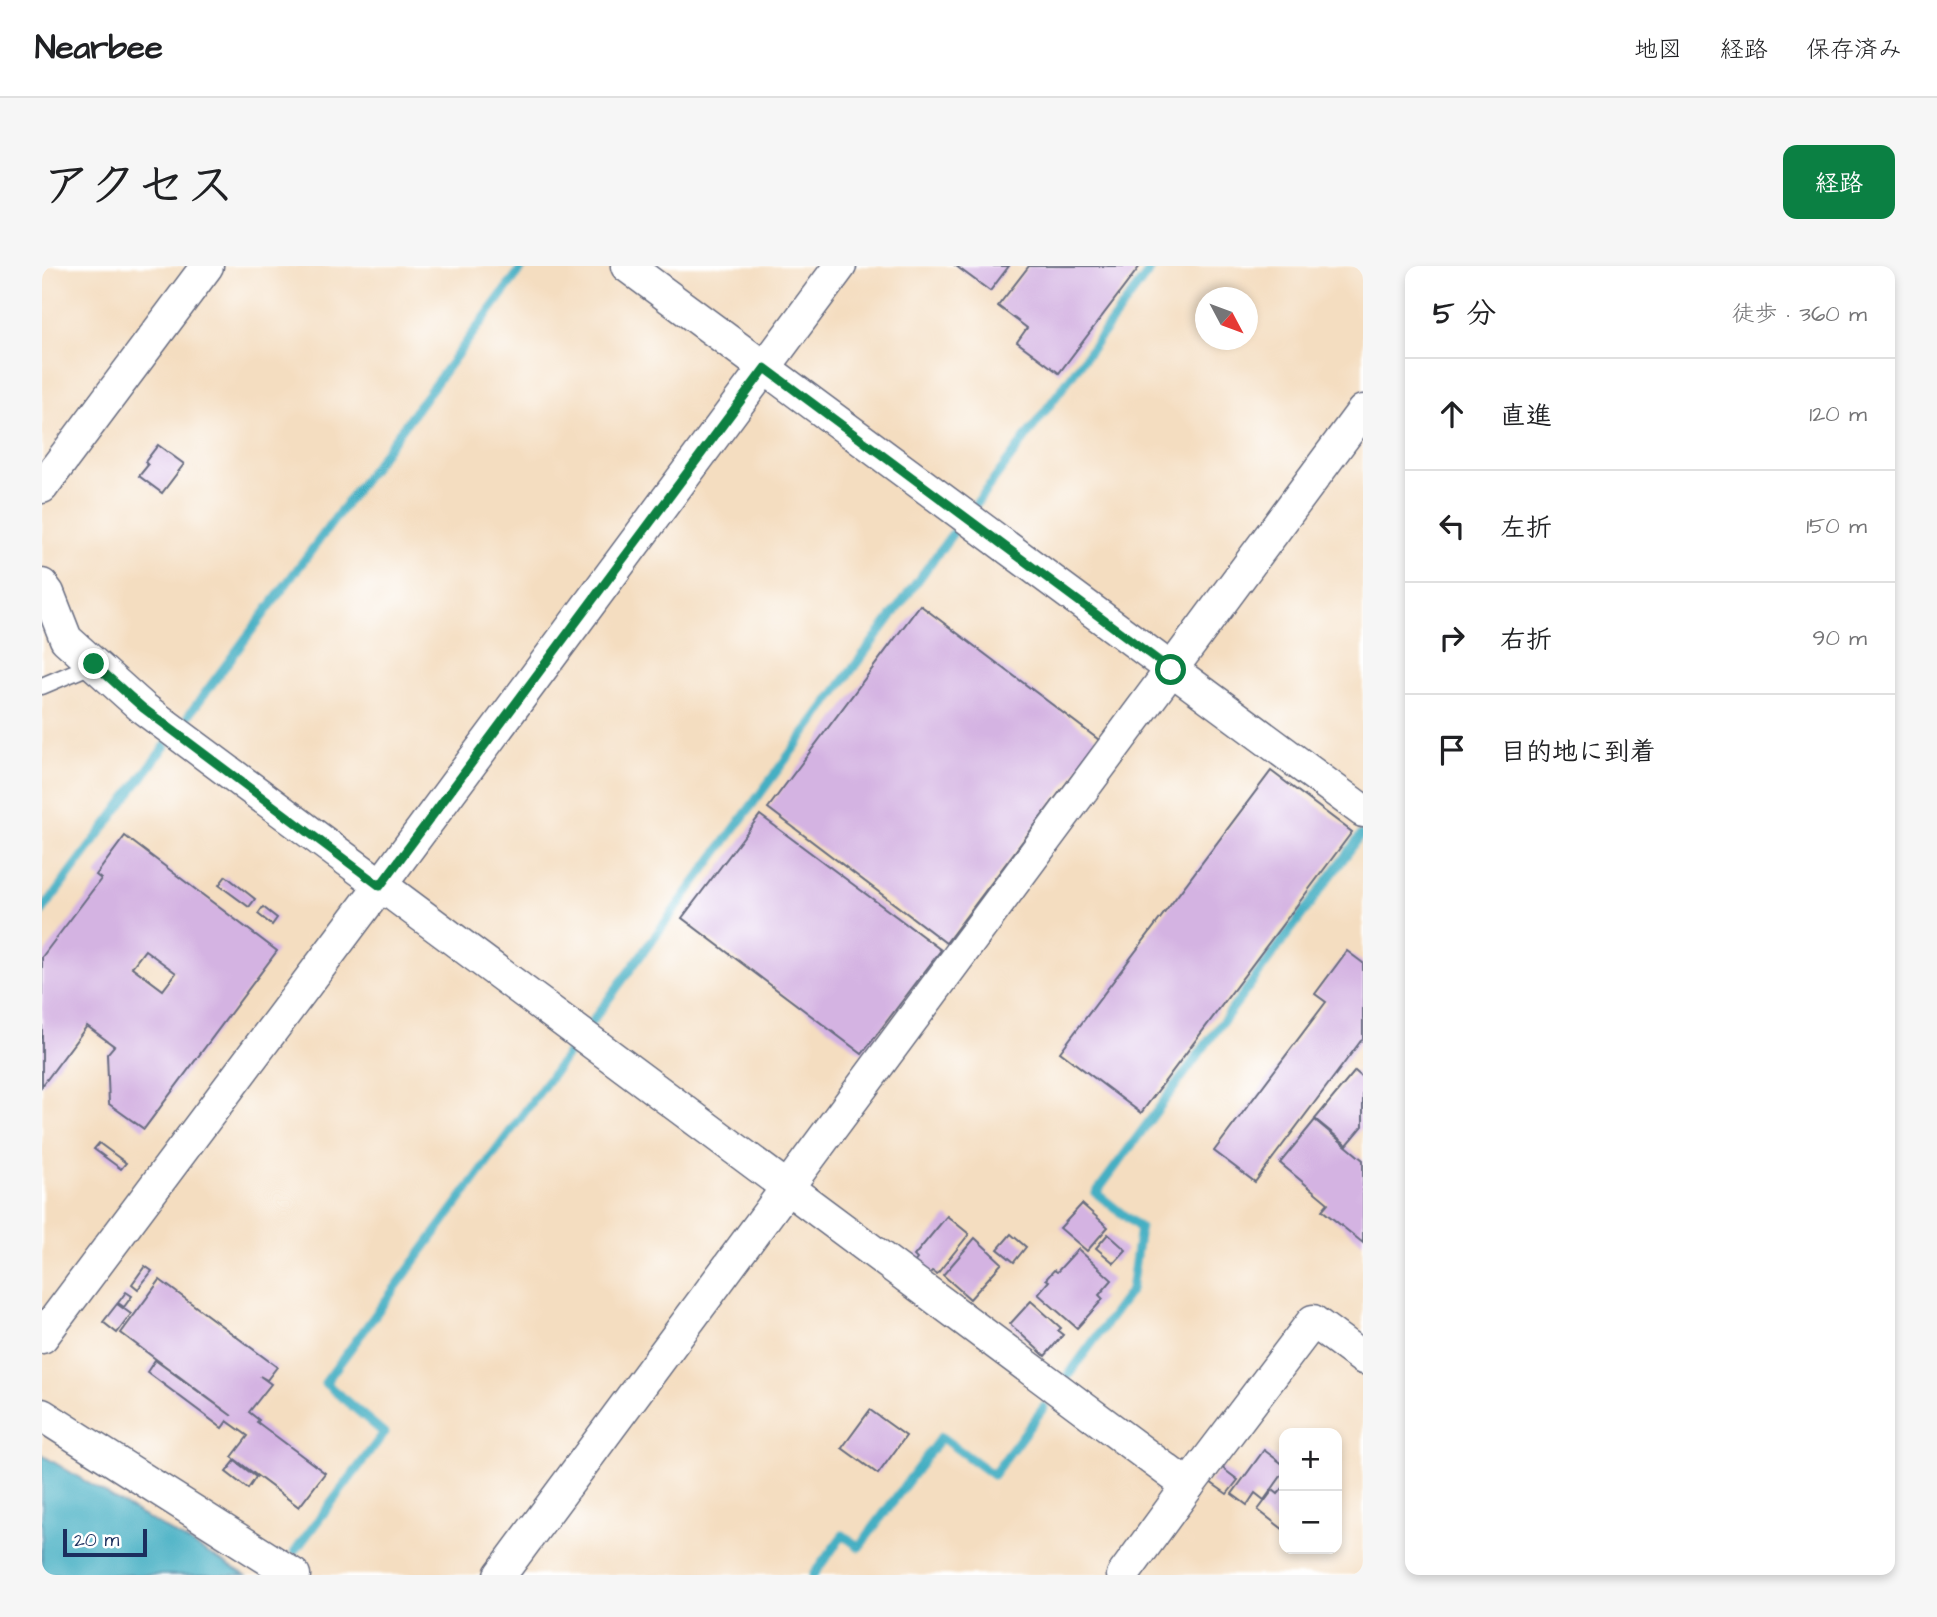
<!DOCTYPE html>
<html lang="ja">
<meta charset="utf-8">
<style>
:root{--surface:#fff;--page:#f6f6f6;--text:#202124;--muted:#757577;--line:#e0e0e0;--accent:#0b8043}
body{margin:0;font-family:"Architects Daughter","Klee One",sans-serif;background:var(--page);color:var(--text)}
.controls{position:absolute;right:21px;bottom:21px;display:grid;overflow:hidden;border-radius:14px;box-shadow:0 4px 10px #0003}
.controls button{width:63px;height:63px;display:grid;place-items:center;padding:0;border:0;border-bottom:2px solid var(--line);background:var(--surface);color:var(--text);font:35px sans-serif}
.compass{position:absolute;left:1153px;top:21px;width:63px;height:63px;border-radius:50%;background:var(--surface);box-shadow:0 4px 10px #0003;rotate:131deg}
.scale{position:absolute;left:21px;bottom:18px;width:84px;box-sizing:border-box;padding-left:7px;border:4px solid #1b2f5e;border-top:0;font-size:19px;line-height:24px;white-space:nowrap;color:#1b2f5e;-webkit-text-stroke:5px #fff;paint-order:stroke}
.stop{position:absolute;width:21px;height:21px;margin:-16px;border:5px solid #0b8043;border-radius:50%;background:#fff}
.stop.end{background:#0b8043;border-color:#fff;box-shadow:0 2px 7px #0008}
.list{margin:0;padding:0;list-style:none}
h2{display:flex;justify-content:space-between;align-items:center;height:91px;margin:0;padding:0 28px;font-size:30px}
h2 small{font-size:23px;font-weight:400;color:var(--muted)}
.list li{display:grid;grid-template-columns:46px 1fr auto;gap:21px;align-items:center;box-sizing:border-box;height:112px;padding:0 28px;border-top:2px solid var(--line)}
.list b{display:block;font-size:26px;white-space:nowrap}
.list em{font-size:23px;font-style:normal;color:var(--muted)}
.icon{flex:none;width:38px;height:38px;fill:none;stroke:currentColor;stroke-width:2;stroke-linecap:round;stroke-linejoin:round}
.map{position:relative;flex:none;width:1321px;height:1309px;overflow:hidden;border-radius:14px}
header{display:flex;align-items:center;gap:42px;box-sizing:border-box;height:98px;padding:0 35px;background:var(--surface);border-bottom:2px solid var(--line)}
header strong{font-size:33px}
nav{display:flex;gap:38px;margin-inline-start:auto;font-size:24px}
.intro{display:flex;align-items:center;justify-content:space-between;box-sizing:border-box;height:168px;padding:0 42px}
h1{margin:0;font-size:49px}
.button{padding:18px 32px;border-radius:14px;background:var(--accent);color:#fff;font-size:24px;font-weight:700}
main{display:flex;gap:42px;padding:0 42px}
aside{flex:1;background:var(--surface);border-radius:14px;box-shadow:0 4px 10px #0003}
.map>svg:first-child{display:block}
.water{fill:#44afc3;stroke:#306f90;stroke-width:2}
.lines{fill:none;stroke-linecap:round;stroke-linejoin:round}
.stream{stroke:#44afc3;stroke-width:9}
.building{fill:#d4b3e2;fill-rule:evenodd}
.service-casing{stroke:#676c80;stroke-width:19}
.minor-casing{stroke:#676c80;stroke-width:35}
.service{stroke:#fff;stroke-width:16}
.minor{stroke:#fff;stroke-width:32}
.route{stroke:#0b8043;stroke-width:9}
</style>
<header>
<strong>Nearbee</strong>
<nav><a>地図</a><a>経路</a><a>保存済み</a></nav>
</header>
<div class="intro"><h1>アクセス</h1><a class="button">経路</a></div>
<main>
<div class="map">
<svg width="1321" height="1309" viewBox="0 0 1321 1309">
<rect width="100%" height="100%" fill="#fff"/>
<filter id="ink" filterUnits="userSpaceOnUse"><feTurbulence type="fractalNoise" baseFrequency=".0143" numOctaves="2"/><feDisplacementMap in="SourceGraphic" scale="14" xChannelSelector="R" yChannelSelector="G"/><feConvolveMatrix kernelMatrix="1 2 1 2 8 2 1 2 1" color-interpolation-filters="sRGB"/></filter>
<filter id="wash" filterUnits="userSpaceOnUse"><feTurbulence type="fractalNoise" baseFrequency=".00686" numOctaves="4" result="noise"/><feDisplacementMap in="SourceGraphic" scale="28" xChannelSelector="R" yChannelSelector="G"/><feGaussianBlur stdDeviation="1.57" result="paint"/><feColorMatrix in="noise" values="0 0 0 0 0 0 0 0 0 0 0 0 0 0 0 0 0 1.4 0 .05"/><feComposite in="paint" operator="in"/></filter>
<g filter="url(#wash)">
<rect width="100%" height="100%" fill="#f4ddc0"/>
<!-- water -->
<polygon class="water" points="0,1189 84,1240 204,1309 0,1309"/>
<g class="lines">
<!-- stream -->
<g class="stream">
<polyline points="934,238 1111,0"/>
<polyline points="146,450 481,0"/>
<polyline points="0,645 123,480"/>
<polyline points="548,758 911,267"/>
<polyline points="1025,1111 1089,1024 1098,962 1054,927 1319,569"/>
<polyline points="253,1285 342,1167 283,1117 529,783"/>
<polyline points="771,1309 801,1269 817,1281 899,1171 951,1209 1002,1141"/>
</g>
</g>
<g id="blocks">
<!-- building -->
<g class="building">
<polygon points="914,0 967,0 948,25"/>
<polygon points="987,0 1098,0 1017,107 975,76 985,62 956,40"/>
<polygon points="116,179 142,198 120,227 97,210 106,199 103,196"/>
<polygon points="878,339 1057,474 904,677 726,542"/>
<polygon points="1229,505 1310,566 1099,847 1018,786"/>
<polygon points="718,549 899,684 820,788 640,652"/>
<path d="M 83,570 L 235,685 L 102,863 L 67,838 L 65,788 L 72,780 L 45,760 L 0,820 L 0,691 L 59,613 L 54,609 ZM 103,684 L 134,707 L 121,724 L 90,701 Z"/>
<polygon points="184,610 213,633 207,641 177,619"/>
<polygon points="221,641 235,652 230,659 216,648"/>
<polygon points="1305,685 1321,697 1321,772 1213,916 1172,885 1284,736 1273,728"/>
<polygon points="1313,805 1321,812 1321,860 1305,879 1273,853"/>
<polygon points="1273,854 1321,894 1321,977 1280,944 1286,937 1238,897"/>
<polygon points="57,877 84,897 79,903 52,883"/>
<polygon points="1040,938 1066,961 1045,985 1018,962"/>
<polygon points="905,950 927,968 895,1008 890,1005 886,1009 872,997 875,993 872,990"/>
<polygon points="969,968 984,981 972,996 956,983"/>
<polygon points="1066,968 1084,984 1072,997 1054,982"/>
<polygon points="933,972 960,997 928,1033 901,1009"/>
<polygon points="1036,983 1070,1014 1057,1029 1061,1033 1035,1062 996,1028 1007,1015 1004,1013 1012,1004 1015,1006"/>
<polygon points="103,1000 110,1005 96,1023 90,1018"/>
<polygon points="118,1014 235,1101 225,1114 218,1110 229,1118 207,1146 217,1154 215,1156 283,1207 257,1241 190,1191 206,1170 185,1155 180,1162 105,1106 113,1094 190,1150 79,1067"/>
<polygon points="84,1026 90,1030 82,1041 76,1037"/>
<polygon points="989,1035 1019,1062 1016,1065 1021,1069 1003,1090 968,1058"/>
<polygon points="75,1038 89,1048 75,1067 61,1056"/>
<polygon points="828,1144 864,1170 836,1208 800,1182"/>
<polygon points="1222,1184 1242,1199 1242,1206 1222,1234 1213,1227 1205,1239 1190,1228"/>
<polygon points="193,1195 214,1211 206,1223 184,1206"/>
<polygon points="1179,1201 1196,1214 1185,1228 1168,1216"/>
<polygon points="1242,1221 1242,1264 1216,1244 1231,1224 1236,1228"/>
</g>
</g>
</g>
<g filter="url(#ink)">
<use href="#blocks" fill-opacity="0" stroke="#676c80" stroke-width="2"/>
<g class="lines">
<defs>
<polyline id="service" points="0,420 52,398"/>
<g id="minor">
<polyline points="585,0 1321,545"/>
<polyline points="0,221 165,0"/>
<polyline points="0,319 6,327 24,373 101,442 1146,1220 1081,1309"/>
<polyline points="0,1071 338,620 798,0"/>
<polyline points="0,1149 252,1309"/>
<polyline points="1146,1220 1271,1055 1321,1092"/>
<polyline points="458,1309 1321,145"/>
</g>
</defs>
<!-- service casing -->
<use href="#service" class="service-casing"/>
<!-- minor casing -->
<use href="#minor" class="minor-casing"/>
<!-- service -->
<use href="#service" class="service"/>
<!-- minor -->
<use href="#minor" class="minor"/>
</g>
</g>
<g class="lines" filter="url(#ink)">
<!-- route -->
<polyline class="route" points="52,398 101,442 338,620 723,102 1129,404"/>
</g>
</svg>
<div class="controls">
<button>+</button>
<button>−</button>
</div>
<svg class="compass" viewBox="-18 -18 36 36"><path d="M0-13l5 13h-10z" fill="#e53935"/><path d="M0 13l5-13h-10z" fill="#757577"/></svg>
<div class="scale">20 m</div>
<div class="stop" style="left:1129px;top:404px"></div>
<div class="stop end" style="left:52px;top:398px"></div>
</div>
<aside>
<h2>5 分<small>徒歩 · 360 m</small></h2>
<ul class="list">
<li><svg class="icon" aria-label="ahead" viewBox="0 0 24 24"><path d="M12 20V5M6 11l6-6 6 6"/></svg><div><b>直進</b></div><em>120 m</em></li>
<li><svg class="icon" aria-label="left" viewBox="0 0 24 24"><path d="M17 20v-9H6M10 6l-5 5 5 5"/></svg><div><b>左折</b></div><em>150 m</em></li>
<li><svg class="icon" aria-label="right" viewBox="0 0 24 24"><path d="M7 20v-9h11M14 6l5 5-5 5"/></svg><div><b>右折</b></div><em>90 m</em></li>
<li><svg class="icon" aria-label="arrive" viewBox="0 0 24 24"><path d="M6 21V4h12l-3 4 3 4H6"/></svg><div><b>目的地に到着</b></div></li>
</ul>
</aside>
</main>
